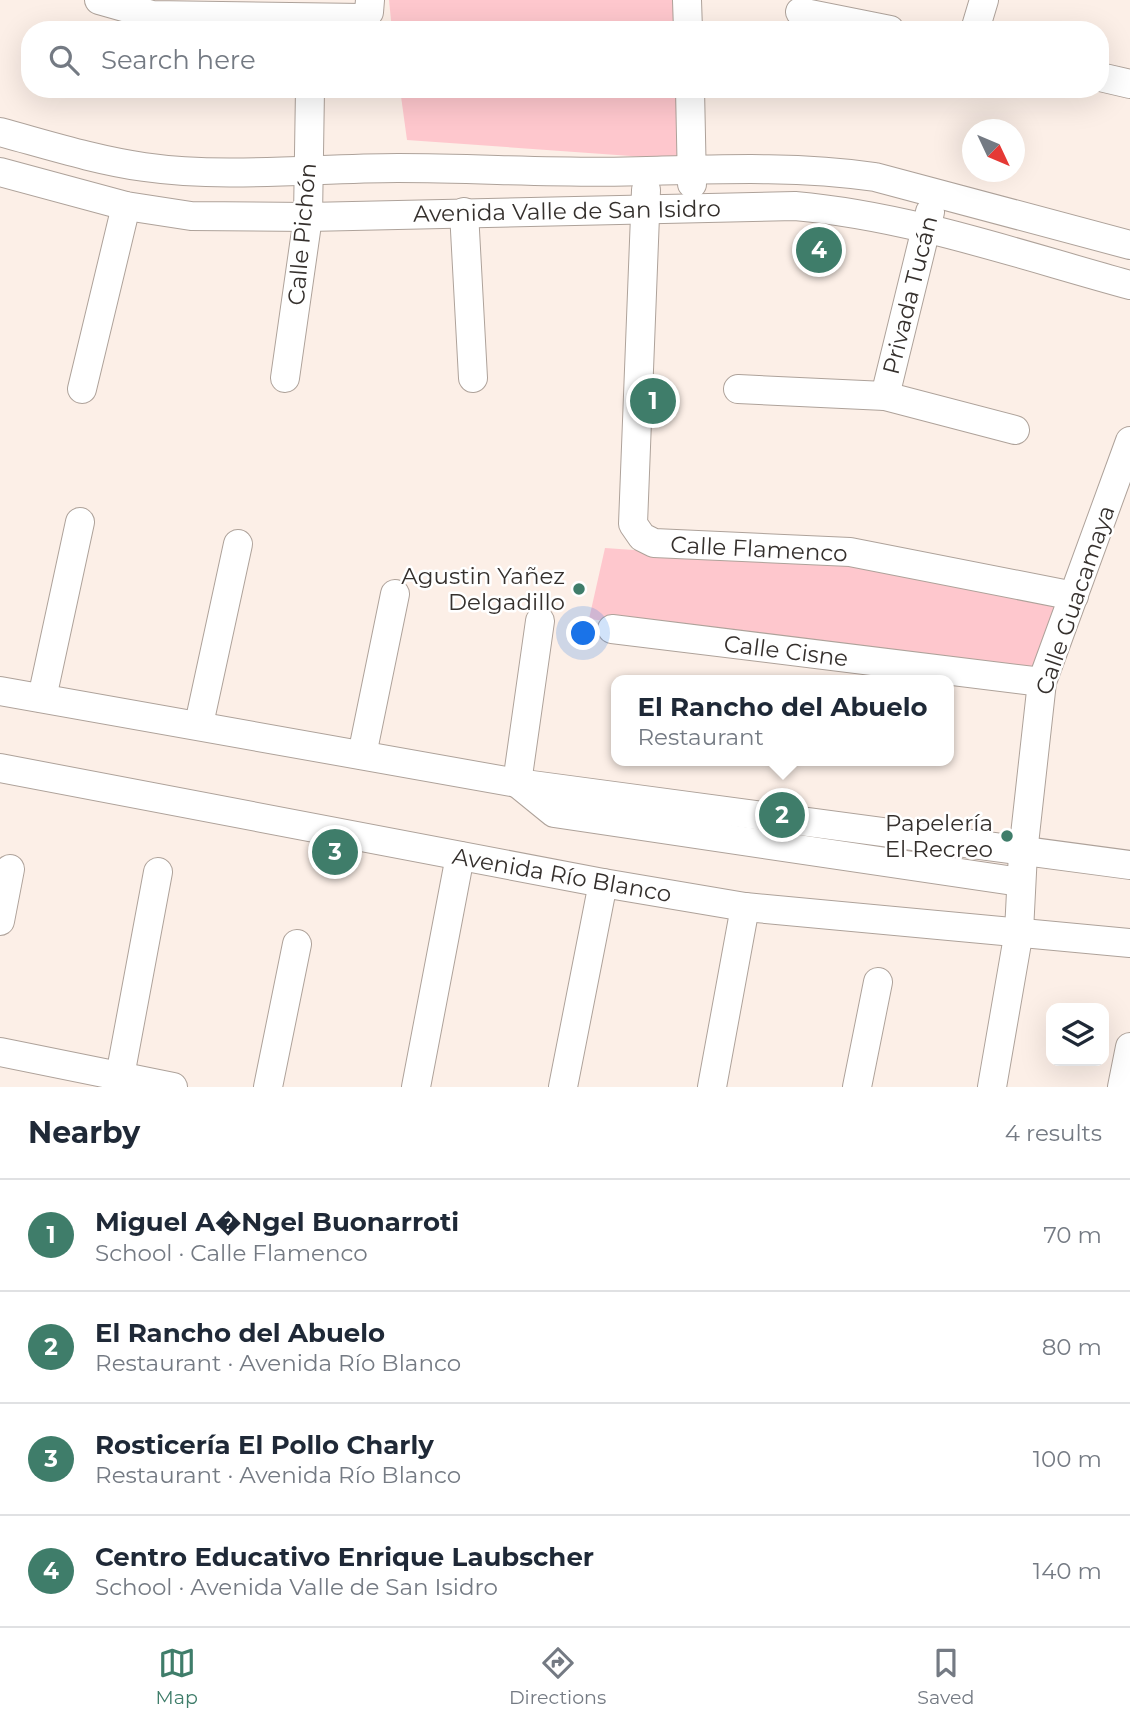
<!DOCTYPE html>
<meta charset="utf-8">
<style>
:root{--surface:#fff;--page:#f2f2f3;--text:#1f2937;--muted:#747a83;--line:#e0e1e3;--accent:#3f7d6a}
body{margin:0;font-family:Montserrat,sans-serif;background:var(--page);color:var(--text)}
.controls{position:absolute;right:21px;bottom:21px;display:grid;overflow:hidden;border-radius:14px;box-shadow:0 7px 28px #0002}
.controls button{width:63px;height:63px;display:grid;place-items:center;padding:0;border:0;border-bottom:2px solid var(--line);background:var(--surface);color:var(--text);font:35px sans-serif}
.compass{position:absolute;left:962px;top:119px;width:63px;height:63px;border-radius:50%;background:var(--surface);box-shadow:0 7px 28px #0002;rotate:134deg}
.you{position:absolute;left:584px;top:634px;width:24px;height:24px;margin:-18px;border:5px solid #fff;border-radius:50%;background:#1a73e8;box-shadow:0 0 0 10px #1a73e833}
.badge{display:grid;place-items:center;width:46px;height:46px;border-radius:50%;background:var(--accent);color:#fff;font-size:23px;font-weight:700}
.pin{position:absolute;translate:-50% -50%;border:4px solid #fff;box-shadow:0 2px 7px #0006}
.popup{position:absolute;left:611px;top:675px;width:343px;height:91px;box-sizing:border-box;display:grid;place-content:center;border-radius:14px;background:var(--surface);filter:drop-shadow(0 2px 5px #0005);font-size:23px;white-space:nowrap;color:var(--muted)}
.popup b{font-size:26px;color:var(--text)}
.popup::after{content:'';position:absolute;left:50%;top:100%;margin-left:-14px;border:14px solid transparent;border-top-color:var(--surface)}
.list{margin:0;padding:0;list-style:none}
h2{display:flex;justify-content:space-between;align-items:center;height:91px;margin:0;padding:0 28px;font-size:30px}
h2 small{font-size:23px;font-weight:400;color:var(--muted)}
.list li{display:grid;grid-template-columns:46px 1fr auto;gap:21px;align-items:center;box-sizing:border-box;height:112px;padding:0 28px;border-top:2px solid var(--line)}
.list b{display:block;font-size:26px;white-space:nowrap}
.list p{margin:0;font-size:23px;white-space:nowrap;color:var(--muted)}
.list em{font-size:23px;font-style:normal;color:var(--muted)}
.icon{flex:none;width:38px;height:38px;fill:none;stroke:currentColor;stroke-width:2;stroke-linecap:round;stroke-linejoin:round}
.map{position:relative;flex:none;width:1130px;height:1087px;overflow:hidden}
.search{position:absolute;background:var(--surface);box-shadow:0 7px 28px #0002;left:21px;right:21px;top:21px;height:77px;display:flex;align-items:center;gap:18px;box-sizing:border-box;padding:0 24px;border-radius:28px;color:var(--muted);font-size:26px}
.sheet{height:539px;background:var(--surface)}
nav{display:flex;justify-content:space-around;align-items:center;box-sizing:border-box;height:98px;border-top:2px solid var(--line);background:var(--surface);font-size:19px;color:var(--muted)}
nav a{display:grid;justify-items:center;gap:4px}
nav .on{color:var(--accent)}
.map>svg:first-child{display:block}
.green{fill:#fec7cd}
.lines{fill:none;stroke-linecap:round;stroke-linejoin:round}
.minor-casing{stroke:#aea29a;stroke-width:30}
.minor{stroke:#fff;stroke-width:28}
.poi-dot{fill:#3f7d6a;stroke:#fff;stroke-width:2.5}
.labels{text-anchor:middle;stroke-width:5;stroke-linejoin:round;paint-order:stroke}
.street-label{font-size:23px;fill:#35302d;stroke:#fff}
.poi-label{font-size:23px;fill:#35302d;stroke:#fff;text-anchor:end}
</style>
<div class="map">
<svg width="1130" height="1087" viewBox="0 0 1130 1087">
<rect width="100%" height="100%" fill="#fcefe7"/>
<!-- green -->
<g class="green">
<polygon points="389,0 679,0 680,30 392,30"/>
<polygon points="400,89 683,89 687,160 407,140"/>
<polygon points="605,548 851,565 1062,599 1037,673 589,619"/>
</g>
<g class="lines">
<defs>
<g id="minor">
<polyline points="99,0 152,15 362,18 369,12 370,0"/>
<polyline points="687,0 688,30"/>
<polyline points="800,12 890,30"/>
<polyline points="975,30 984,0"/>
<polyline points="1100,77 1130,84"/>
<polyline points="690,89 692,184"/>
<path d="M 0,132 C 48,145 95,160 144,167 C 227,179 314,168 398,168 C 481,168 564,174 647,171 C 723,169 799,166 875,177 L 1130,245"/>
<path d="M 0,172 L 126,206 L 191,216 L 308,217 L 795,206 C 909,216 1020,255 1130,285"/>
<polyline points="646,190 633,524 642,537 654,543 850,552 1074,596"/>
<polyline points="464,212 473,378"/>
<polyline points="285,378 308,217 310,89"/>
<polyline points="82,389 126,206"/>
<polyline points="738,389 885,396 1015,430"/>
<polyline points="885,396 930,212"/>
<polyline points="540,621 517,783 554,813 1021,882"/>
<polyline points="612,629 1042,682"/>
<polyline points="0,691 517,783 1130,865"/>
<polyline points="42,698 80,522"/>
<polyline points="199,724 238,544"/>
<polyline points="362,755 395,594"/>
<polyline points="0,768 603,883 745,907 1130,943"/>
<polyline points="0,921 10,869"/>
<polyline points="0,1052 173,1087"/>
<polyline points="120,1076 158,872"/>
<polyline points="268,1087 297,944"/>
<polyline points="416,1087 460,856"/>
<polyline points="563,1087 603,883"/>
<polyline points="712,1087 745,907"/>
<polyline points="857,1087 878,982"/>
<polyline points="992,1087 1019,931 1023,853 1042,682 1130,441"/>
<polyline points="1122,1087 1130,1047"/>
</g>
</defs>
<!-- minor casing -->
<use href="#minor" class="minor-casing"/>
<!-- minor -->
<use href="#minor" class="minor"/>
</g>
<!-- markers -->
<g class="poi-dot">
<circle cx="579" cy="589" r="7"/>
<circle cx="1007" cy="836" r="7"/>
</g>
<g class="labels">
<!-- street labels -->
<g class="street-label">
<text transform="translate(567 211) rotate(-1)" y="8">Avenida Valle de San Isidro</text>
<text transform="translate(302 234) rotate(-85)" y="8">Calle Pichón</text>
<text transform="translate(910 295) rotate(-76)" y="8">Privada Tucán</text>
<text transform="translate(759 549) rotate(3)" y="8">Calle Flamenco</text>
<text transform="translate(1075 600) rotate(-71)" y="8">Calle Guacamaya</text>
<text transform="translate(786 651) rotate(7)" y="8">Calle Cisne</text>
<text transform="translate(562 875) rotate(10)" y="8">Avenida Río Blanco</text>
</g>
<!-- poi labels -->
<g class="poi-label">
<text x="565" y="584">Agustin Yañez<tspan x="565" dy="26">Delgadillo</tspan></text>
<text x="993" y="831">Papelería<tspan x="993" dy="26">El Recreo</tspan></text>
</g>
</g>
</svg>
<div class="controls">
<button><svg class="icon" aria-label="layers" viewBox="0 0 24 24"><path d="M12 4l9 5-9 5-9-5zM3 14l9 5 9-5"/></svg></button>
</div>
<svg class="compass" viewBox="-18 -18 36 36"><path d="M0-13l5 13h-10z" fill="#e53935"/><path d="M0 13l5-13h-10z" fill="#747a83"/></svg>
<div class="you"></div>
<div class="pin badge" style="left:653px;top:401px">1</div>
<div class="pin badge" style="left:782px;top:815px">2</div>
<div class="popup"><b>El Rancho del Abuelo</b>Restaurant</div>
<div class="pin badge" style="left:335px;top:852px">3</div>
<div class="pin badge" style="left:819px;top:250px">4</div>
<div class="search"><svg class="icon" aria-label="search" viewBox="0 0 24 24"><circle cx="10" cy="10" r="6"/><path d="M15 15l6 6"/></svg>Search here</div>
</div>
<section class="sheet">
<h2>Nearby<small>4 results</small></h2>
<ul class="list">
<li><span class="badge">1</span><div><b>Miguel A�Ngel Buonarroti</b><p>School · Calle Flamenco</p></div><em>70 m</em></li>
<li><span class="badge">2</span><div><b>El Rancho del Abuelo</b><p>Restaurant · Avenida Río Blanco</p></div><em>80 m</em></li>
<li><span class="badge">3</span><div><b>Rosticería El Pollo Charly</b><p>Restaurant · Avenida Río Blanco</p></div><em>100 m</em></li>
<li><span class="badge">4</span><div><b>Centro Educativo Enrique Laubscher</b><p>School · Avenida Valle de San Isidro</p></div><em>140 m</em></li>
</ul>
</section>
<nav>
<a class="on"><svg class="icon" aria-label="map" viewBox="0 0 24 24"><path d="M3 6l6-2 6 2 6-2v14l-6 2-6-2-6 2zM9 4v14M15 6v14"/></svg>Map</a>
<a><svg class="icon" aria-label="directions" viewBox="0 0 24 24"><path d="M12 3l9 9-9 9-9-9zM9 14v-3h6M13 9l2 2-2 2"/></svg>Directions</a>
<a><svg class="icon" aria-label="saved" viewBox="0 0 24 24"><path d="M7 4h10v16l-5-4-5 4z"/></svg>Saved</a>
</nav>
